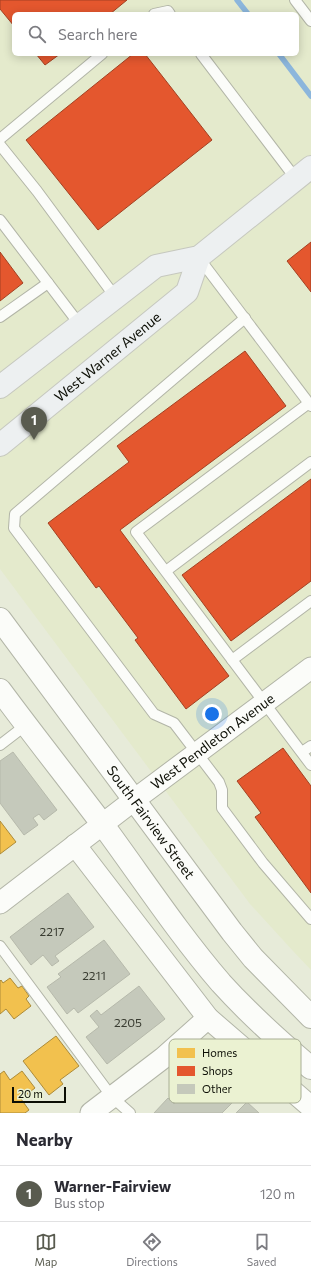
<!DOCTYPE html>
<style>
:root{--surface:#fff;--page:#f7f7f7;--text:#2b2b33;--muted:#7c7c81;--line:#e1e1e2;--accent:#595b4f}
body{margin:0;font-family:Commissioner,sans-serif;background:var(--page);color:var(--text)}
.scale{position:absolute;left:12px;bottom:10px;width:54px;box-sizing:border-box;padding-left:4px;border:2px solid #0c0e05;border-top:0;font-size:11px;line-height:14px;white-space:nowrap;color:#0c0e05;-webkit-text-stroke:3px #ebf2d2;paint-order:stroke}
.you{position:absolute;left:212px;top:714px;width:14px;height:14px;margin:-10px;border:3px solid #fff;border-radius:50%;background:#1a73e8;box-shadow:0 0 0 6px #1a73e833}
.badge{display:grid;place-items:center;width:26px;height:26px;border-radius:50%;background:var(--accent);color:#fff;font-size:13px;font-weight:700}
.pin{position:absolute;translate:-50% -33px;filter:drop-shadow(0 1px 2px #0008)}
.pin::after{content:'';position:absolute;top:21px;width:14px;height:12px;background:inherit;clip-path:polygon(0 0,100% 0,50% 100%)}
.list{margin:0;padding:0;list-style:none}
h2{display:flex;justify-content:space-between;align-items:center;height:52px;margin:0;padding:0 16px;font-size:17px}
h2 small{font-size:13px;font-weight:400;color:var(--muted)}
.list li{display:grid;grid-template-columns:26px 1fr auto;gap:12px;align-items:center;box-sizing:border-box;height:56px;padding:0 16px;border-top:1px solid var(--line)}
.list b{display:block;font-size:15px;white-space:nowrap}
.list p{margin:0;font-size:13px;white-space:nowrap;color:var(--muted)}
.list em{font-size:13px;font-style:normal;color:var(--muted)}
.icon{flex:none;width:22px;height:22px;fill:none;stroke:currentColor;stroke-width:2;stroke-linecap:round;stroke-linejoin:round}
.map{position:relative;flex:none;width:311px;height:1113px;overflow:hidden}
.search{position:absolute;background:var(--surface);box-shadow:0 2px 10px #0003;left:12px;right:12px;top:12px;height:44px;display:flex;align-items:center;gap:10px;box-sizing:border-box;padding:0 14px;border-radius:6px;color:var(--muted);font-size:15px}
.sheet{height:108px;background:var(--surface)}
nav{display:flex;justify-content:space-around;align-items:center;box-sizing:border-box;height:56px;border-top:1px solid var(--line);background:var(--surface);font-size:11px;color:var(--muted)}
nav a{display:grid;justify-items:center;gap:2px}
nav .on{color:var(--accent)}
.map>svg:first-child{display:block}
.built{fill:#e4eacc;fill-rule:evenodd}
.homes{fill:#f2c14e;stroke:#ad8b38}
.shops{fill:#e4572e;stroke:#a34122}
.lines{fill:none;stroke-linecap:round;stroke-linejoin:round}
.stream{stroke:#8cb6dc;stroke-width:5.5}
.building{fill:#c5c9bb;stroke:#b6b9ab}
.lane-casing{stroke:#b2b5a7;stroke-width:12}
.street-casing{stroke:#b2b5a7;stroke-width:23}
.secondary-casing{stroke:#b2b5a7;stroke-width:24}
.primary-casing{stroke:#c6c8bf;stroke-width:24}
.lane{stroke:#fbfcf9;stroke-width:10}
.street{stroke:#fbfcf9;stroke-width:21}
.secondary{stroke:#fbfcf9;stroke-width:22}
.primary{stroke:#edf0f1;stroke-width:22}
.labels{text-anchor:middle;stroke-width:4;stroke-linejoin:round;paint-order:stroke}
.number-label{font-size:12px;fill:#3a3d32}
.street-label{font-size:14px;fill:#0c0e05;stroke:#ebf2d2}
.key{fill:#ebf2d2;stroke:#a8ae94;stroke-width:1}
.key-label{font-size:11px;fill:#0c0e05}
</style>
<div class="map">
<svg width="311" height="1113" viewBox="0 0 311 1113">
<rect width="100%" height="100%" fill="#e7ebd9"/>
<!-- built -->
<path class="built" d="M 0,0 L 311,0 L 311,970 L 293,951 L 250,904 L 0,569 ZM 14,14 L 297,14 L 297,54 L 14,54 Z"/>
<!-- homes -->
<g class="homes">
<polygon points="0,821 16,842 0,854"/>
<polygon points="10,978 18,988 22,986 29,996 26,999 31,1006 14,1019 6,1009 0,1014 0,981 1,980 3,983"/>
<polygon points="56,1036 79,1066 60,1080 63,1084 49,1095 23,1061"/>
<polygon points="4,1071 10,1080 22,1071 35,1088 21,1099 29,1110 25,1113 0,1113 0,1074"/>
</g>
<!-- shops -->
<g class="shops">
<polygon points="0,0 127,0 110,14 14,14 14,26 0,9"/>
<polygon points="36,54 60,54 45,65"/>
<polygon points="133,54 145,54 212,140 98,230 26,140"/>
<polygon points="311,242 311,292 287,261"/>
<polygon points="0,252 23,283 0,301"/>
<polygon points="245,351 286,406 120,530 229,676 186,709 135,640 138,638 99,586 96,588 48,523 129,462 117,446"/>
<polygon points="311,479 311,581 231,641 182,575"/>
<polygon points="283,748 311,786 311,893 255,817 261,813 237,781"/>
</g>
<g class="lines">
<!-- stream -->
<g class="stream">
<polyline points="237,0 248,14"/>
<polyline points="279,54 311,96"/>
</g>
</g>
<!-- building -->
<g class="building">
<polygon points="13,752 57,810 44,820 39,814 33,818 38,825 24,835 0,803 0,761"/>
<polygon points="68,893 94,927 55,956 59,961 52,966 43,955 31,965 10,937"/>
<polygon points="104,940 130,974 78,1013 74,1008 67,1014 47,987 61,977 58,974"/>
<polygon points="139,986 165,1019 107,1064 86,1037 99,1027 90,1016 97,1010 101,1015"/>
<polygon points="208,1067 239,1096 222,1113 154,1113 168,1098 174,1104"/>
<polygon points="247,1102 259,1113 236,1113"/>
</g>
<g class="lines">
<defs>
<g id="lane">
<polyline points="295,0 311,21"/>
<polyline points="154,14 168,11 170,14"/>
<polyline points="201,54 296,179"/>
<polyline points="0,139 102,54"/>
<polyline points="0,145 37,191 116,298"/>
<polyline points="0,220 80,325"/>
<polyline points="199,258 311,406"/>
<polyline points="0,317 48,283"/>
<polyline points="245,318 15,514 14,528 154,714 174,723 219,782 222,790 222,808 263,863 311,919"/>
<polyline points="309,403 136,532 311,765"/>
<polyline points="166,571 311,462"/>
<polyline points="232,660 311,601"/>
<polyline points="0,745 26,725"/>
<polyline points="302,752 311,746"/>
<polyline points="0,946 112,1097 130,1113"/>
</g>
<g id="street">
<polyline points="75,845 208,1018 311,1107"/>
<path id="s1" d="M 0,903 L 134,800 L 311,668"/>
<polyline points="91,1113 163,1058 208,1018"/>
</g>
<g id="secondary">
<path id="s2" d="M 0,619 L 232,932 L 253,958 L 311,1017"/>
<path d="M 0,690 C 34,736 69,780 103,825 C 142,878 178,933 221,983 C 249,1014 279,1041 311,1068"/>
</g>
<g id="primary">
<polyline points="0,387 156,266 199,257 311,167"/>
<path id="s3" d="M 0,445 L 187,292 L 199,257"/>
</g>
</defs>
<!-- lane casing -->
<use href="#lane" class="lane-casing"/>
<!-- street casing -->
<use href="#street" class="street-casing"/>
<!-- secondary casing -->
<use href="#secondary" class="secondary-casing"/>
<!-- primary casing -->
<use href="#primary" class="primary-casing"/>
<!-- lane -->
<use href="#lane" class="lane"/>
<!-- street -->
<use href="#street" class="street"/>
<!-- secondary -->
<use href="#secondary" class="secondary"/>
<!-- primary -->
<use href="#primary" class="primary"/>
</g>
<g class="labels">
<!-- number labels -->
<g class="number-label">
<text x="52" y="936">2217</text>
<text x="94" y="980">2211</text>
<text x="128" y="1027">2205</text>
</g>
<!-- street labels -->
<g class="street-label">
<text dy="5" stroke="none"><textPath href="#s3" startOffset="139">West Warner Avenue</textPath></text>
<text dy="5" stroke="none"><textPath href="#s1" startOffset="267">West Pendleton Avenue</textPath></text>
<text dy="5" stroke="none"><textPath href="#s2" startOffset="253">South Fairview Street</textPath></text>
</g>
</g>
<!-- legend -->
<rect x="169" y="1039" width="132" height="64" rx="6" class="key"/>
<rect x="177" y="1048" width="18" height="10" fill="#f2c14e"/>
<rect x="177" y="1066" width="18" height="10" fill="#e4572e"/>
<rect x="177" y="1084" width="18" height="10" fill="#c5c9bb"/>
<g class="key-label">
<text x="202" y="1057">Homes</text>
<text x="202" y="1075">Shops</text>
<text x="202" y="1093">Other</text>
</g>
</svg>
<div class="scale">20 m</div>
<div class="you"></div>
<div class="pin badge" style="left:34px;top:440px">1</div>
<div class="search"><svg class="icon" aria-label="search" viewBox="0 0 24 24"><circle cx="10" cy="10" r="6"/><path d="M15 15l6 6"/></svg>Search here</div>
</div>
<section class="sheet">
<h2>Nearby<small></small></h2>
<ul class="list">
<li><span class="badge">1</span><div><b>Warner-Fairview</b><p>Bus stop</p></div><em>120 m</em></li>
</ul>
</section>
<nav>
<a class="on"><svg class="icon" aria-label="map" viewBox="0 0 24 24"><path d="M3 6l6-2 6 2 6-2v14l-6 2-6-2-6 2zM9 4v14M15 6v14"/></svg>Map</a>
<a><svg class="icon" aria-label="directions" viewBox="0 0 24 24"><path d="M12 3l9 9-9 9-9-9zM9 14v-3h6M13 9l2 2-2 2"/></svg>Directions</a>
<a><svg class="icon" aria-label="saved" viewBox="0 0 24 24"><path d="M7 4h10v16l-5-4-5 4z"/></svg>Saved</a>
</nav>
